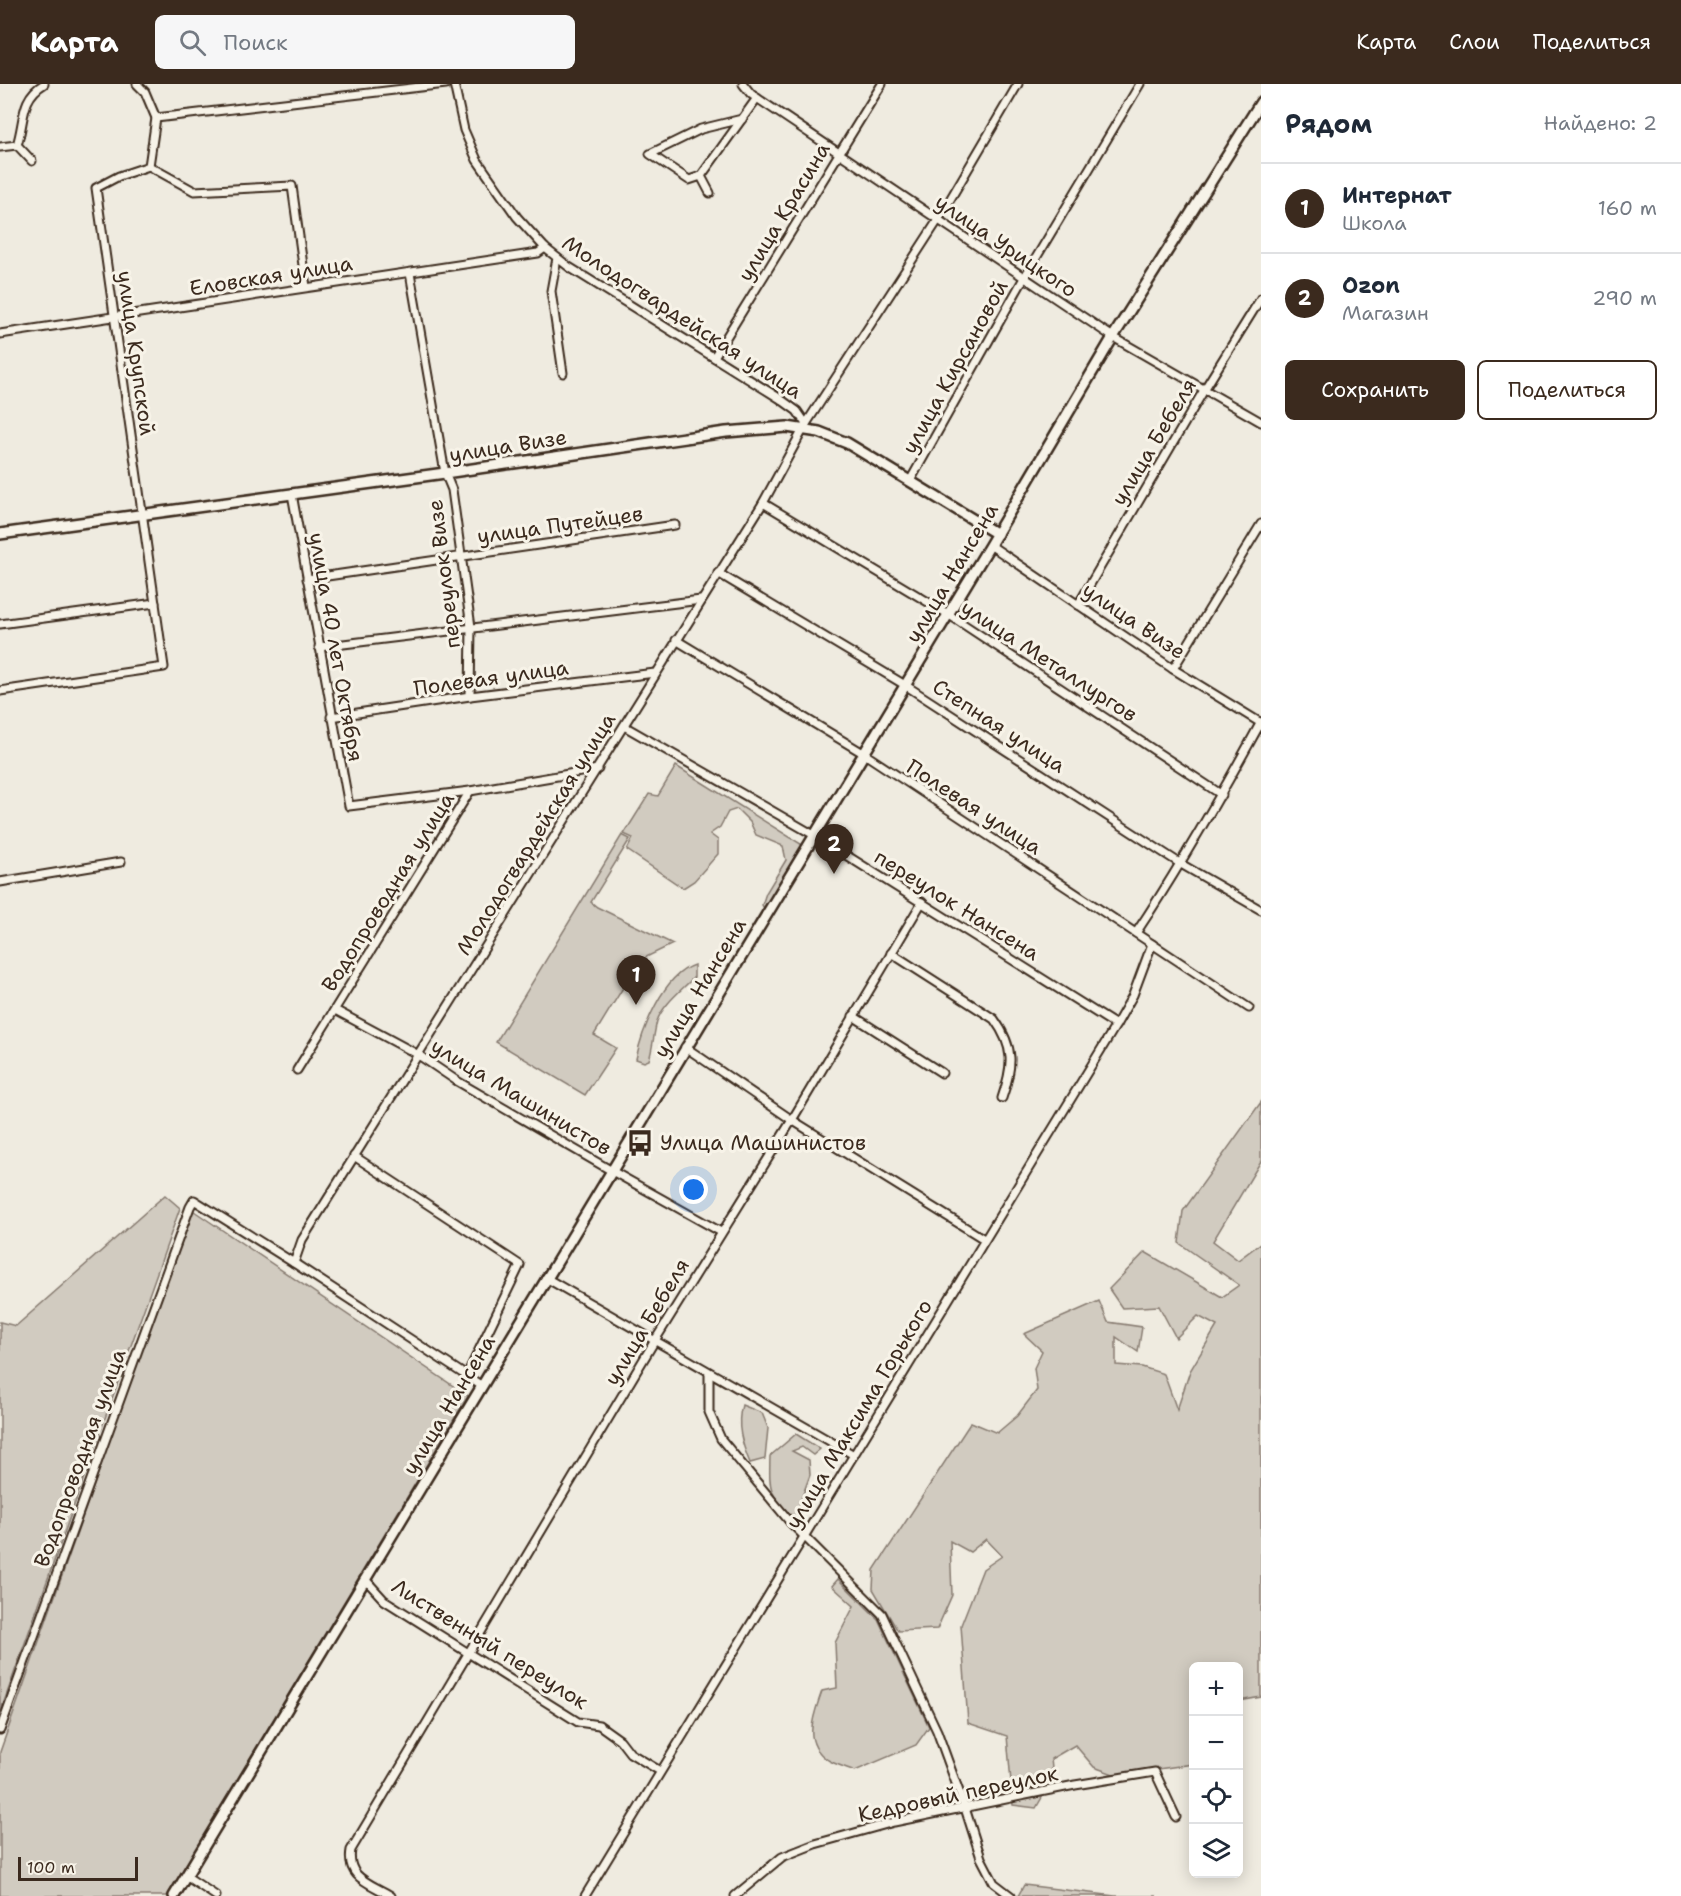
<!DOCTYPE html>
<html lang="ru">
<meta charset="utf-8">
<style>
:root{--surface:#fff;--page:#f6f6f7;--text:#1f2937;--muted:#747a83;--line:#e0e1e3;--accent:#3b2a1e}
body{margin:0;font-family:"Shantell Sans",sans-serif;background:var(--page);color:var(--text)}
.controls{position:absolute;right:18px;bottom:18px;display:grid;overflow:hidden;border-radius:9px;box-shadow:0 3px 15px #0003}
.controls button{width:54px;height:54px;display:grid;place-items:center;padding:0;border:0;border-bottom:2px solid var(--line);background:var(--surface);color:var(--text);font:30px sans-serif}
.scale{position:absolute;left:18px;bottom:15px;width:120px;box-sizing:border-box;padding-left:6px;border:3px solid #3b2a1e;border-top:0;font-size:16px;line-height:21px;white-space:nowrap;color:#3b2a1e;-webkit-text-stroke:4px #f7f3e8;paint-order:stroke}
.you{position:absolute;left:694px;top:1106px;width:21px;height:21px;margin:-15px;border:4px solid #fff;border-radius:50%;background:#1a73e8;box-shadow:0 0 0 9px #1a73e833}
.badge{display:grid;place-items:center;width:39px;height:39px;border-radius:50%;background:var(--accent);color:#fff;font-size:20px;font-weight:700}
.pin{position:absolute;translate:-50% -50px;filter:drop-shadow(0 2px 3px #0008)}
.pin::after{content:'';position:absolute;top:32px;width:21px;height:18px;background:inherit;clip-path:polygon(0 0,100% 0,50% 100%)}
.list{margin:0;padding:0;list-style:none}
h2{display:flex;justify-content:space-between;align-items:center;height:78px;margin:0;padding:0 24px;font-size:26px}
h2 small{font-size:20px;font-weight:400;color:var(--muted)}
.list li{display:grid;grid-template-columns:39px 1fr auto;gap:18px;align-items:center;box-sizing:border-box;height:90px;padding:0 24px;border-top:2px solid var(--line)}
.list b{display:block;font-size:22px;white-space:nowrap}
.list p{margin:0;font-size:20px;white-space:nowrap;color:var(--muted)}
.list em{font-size:20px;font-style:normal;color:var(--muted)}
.actions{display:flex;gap:12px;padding:18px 24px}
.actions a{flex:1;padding:14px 0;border:2px solid var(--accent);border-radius:9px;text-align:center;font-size:21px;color:var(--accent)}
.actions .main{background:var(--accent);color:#fff}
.icon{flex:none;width:33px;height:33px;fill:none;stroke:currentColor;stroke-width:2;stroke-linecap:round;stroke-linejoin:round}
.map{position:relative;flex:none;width:1261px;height:1812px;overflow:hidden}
header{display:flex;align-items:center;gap:36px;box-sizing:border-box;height:84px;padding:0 30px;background:var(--accent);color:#fff}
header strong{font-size:28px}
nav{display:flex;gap:33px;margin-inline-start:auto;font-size:21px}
.search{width:420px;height:54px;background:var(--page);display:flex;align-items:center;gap:15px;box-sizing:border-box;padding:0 21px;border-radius:9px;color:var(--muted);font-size:22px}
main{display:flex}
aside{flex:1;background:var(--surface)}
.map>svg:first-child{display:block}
.green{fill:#d1cbc0;stroke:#867a6f;stroke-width:1.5}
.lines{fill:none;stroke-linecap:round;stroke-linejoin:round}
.street-casing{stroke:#3b2a1e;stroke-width:11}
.secondary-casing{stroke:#3b2a1e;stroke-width:14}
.street{stroke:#f7f3e8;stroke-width:7}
.secondary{stroke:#f7f3e8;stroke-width:9}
.labels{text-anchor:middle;stroke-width:6;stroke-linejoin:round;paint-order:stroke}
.street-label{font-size:21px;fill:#3b2a1e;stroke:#f7f3e8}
.poi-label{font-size:21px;fill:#3b2a1e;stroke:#f7f3e8;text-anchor:start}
</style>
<header>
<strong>Карта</strong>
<div class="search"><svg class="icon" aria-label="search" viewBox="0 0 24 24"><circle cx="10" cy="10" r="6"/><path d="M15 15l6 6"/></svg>Поиск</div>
<nav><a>Карта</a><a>Слои</a><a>Поделиться</a></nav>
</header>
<main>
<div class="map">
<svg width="1261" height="1812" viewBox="0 0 1261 1812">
<rect width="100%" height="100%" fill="#efebe0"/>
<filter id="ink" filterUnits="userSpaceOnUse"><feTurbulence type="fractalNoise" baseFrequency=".0167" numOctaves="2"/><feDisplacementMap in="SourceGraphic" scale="12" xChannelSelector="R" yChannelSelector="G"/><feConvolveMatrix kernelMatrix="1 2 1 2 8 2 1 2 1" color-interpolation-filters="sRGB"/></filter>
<g filter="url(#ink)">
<!-- green -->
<g class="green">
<polygon points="676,682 804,762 765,826 762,821 766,809 786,776 783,762 756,751 750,738 737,725 728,728 720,743 710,750 718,756 718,770 694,797 683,804 627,766 633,754 624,750 649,710 658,712"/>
<polygon points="622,751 630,755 591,818 597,823 673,860 640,876 594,951 616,964 585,1011 496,958"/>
<path d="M 694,881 L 694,893 C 683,905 663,920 657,937 C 654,948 653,963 649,976 L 644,978 L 636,975 C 642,946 663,891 694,881 Z"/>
<polygon points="1261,1018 1261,1077 1213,1157 1238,1176 1261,1159 1261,1613 1239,1617 1238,1582 1194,1582 1193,1680 1116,1691 1094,1683 1075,1661 1051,1675 1053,1694 1036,1724 1013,1721 1007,1652 968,1639 961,1541 983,1485 1002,1472 986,1455 970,1468 950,1457 952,1511 937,1545 898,1547 873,1505 874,1486 971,1338 997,1349 1017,1332 1037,1306 1034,1284 1042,1267 1024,1250 1099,1217 1108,1238 1142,1243 1138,1268 1116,1253 1116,1281 1142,1283 1164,1290 1177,1326 1190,1287 1217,1242 1198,1232 1176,1254 1159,1222 1122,1224 1109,1205 1145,1168 1222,1213 1239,1201 1179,1159 1183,1127"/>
<polygon points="165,1111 180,1124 0,1629 0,1238 16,1242"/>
<polygon points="191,1125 468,1312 167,1812 0,1812 0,1668"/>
<path d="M 742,1321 L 762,1329 L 768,1344 L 765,1375 L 750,1379 C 742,1360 736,1341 742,1321 Z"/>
<path d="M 796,1350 L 820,1365 L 813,1371 L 802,1363 L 792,1367 L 809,1376 L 810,1391 L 794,1435 C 769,1409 769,1408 770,1372 Z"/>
<path d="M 838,1495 L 878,1535 L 929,1643 L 916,1661 L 855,1687 C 846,1683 836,1681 828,1676 C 801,1658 814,1631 822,1607 L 837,1604 L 835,1559 L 854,1522 L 832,1502 Z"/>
<polygon points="1024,1801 1115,1812 1157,1812 1018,1812"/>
</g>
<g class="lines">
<defs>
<g id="street">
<polyline points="743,0 751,10 1113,253 1261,338"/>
<polyline points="156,34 446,0"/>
<polyline points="0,63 17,61"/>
<path d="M 32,77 L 17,61 C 25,37 20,14 44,0"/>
<polyline points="149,82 194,107 292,102 306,203"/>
<polyline points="701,92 689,96 650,70 701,45 742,35"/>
<polyline points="710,109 701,92 757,14"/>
<polyline points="557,174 551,207 563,289"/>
<polyline points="410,189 445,389 452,406 471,543 470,612"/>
<polyline points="0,250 538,169 545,164"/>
<polyline points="714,273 882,0"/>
<polyline points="806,340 938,136 1018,0"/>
<polyline points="910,397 1024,194 1140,0"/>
<polyline points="292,410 349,722 470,707 598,685"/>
<polyline points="763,419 948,530 1222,711"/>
<polyline points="990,461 1173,585 1261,639"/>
<polyline points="718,489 905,601 1181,780 1261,826"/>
<polyline points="307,495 675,441"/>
<polyline points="1078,521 1204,306 1261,214"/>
<polyline points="0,540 155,519"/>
<polyline points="676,556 863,669 1249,924"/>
<polyline points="319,563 701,516"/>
<polyline points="1173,585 1261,440"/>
<polyline points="0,607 164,583 96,104 119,92 149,82 156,34 145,8 137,0"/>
<polyline points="331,633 470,612 655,589"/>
<polyline points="624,642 814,751 1116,941"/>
<polyline points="0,798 121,778"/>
<path d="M 1136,849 C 1182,780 1221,711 1261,638"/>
<path d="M 891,869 L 994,935 C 1015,964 1013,982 1002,1014"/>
<polyline points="335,926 417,970 457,997 612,1087 721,1148"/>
<polyline points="853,932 942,989"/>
<polyline points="685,963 792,1036 984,1155"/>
<polyline points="297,986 470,707"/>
<polyline points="354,1072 520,1181 467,1291"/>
<polyline points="294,1179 302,1156 763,419 806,340 797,327 779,314 569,183 545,164 517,133 477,76 464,46 454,0"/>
<polyline points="546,1194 854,1371"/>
<polyline points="709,1289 709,1328 721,1355 790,1438 882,1530 937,1647 965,1724 981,1774 994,1799 1011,1812"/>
<polyline points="365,1495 384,1516 578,1638 599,1641 620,1656 630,1669 660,1687"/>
<polyline points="0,1646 190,1123 194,1116 294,1179 482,1302"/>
<polyline points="186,1792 216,1812"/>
<path d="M 391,1812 C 370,1799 346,1794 351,1766 L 654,1258 L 792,1036 L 922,818"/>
<polyline points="585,1812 1116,941 1133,911 1152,860"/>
<polyline points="735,1812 782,1773 815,1760 894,1738 1075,1701 1155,1688 1176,1733"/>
</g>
<g id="secondary">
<polyline points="0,450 445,389 726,348 787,343 819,348 847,359 997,450"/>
<polyline points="174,1812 990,461 1113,253 1261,18"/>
</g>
</defs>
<!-- street casing -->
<use href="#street" class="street-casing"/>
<!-- secondary casing -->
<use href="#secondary" class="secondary-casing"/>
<!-- street -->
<use href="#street" class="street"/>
<!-- secondary -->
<use href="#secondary" class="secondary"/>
</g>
</g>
<!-- icons -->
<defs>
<symbol id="bus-bare" viewBox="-9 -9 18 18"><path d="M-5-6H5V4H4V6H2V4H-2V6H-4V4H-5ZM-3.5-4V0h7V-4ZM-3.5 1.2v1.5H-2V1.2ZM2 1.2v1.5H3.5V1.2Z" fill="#3b2a1e" stroke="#f7f3e8" stroke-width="2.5" paint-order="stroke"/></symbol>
</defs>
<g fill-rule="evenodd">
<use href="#bus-bare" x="621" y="1040" width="38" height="38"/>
</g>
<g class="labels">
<!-- street labels -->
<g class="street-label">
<text transform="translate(784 128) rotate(-59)" y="7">улица Красина</text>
<text transform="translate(1006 162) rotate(34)" y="7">улица Урицкого</text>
<text transform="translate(271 192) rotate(-9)" y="7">Еловская улица</text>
<text transform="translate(682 233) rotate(33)" y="7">Молодогвардейская улица</text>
<text transform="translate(136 269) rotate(82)" y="7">улица Крупской</text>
<text transform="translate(955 283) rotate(-61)" y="7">улица Кирсановой</text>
<text transform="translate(1154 358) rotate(-59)" y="7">улица Бебеля</text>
<text transform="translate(508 362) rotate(-9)" y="7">улица Визе</text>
<text transform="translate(560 441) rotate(-8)" y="7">улица Путейцев</text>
<text transform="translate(952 489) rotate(-59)" y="7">улица Нансена</text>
<text transform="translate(444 490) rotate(-97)" y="7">переулок Визе</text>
<text transform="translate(1134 537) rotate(34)" y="7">улица Визе</text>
<text transform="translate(336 563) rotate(80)" y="7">улица 40 лет Октября</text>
<text transform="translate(1049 577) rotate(33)" y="7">улица Металлургов</text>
<text transform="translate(491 594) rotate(-8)" y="7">Полевая улица</text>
<text transform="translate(999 642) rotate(33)" y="7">Степная улица</text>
<text transform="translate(974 723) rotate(33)" y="7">Полевая улица</text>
<text transform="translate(536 750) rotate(-58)" y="7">Молодогвардейская улица</text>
<text transform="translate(388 808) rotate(-58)" y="7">Водопроводная улица</text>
<text transform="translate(957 821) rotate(32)" y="7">переулок Нансена</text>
<text transform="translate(700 904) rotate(-59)" y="7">улица Нансена</text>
<text transform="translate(521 1013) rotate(31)" y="7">улица Машинистов</text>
<text transform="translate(647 1238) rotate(-59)" y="7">улица Бебеля</text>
<text transform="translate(449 1321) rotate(-59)" y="7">улица Нансена</text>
<text transform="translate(859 1330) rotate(-59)" y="7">улица Максима Горького</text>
<text transform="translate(80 1374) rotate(-70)" y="7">Водопроводная улица</text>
<text transform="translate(490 1560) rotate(32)" y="7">Лиственный переулок</text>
<text transform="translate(958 1710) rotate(-12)" y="7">Кедровый переулок</text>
</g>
<!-- poi labels -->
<g class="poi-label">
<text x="660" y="1066">Улица Машинистов</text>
</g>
</g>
</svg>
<div class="controls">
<button>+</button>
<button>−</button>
<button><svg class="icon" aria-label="locate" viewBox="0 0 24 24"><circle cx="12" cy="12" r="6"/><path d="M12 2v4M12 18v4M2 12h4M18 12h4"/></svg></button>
<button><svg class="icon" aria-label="layers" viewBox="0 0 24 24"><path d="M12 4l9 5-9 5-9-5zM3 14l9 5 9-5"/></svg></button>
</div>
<div class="scale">100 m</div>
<div class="you"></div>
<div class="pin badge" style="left:636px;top:921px">1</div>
<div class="pin badge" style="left:834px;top:790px">2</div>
</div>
<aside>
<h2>Рядом<small>Найдено: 2</small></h2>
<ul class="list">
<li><span class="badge">1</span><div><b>Интернат</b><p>Школа</p></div><em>160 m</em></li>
<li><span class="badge">2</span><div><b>Ozon</b><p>Магазин</p></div><em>290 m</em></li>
</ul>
<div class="actions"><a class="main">Сохранить</a><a>Поделиться</a></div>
</aside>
</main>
